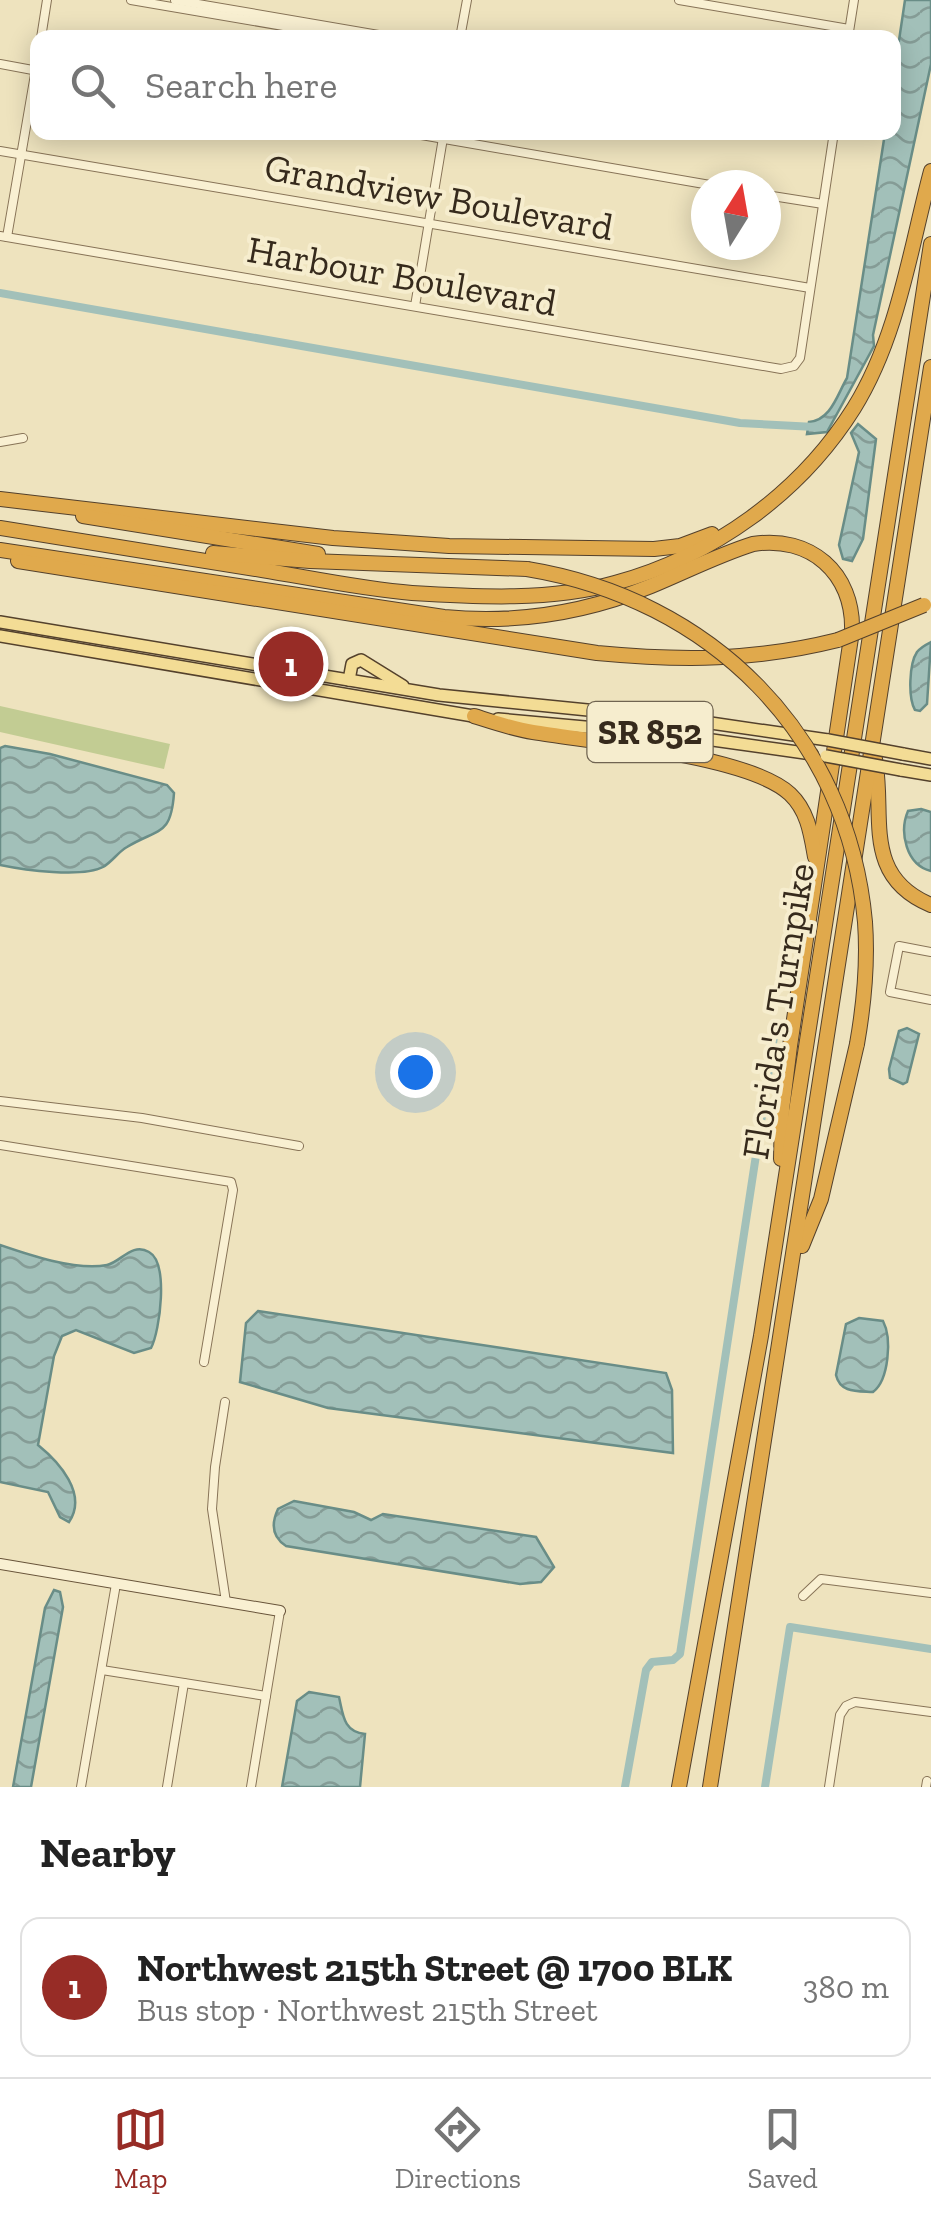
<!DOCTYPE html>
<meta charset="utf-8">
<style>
:root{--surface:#fff;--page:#f6f6f6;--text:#222;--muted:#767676;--line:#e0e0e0;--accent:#972c26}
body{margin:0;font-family:"Zilla Slab",serif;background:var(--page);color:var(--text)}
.compass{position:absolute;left:691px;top:170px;width:90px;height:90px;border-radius:50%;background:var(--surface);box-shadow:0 5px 25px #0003;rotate:11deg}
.you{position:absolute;left:415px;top:1072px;width:35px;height:35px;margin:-25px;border:8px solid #fff;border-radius:50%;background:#1a73e8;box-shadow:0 0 0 15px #1a73e833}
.badge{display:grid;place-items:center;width:65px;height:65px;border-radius:50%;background:var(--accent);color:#fff;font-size:32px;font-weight:700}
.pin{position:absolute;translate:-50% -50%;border:5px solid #fff;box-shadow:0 2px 10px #0006}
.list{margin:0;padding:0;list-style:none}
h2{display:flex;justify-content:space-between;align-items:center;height:130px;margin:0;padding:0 40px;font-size:42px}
h2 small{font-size:32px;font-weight:400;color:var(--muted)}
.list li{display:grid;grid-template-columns:65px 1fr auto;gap:30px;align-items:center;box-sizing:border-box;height:140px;margin:0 20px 20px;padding:0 20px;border:2px solid var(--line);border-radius:20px}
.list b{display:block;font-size:38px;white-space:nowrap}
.list p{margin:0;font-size:32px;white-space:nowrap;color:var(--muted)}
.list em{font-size:32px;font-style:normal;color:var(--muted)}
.icon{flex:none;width:55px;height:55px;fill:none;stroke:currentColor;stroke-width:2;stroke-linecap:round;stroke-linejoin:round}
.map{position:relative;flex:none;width:931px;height:1787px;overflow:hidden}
.search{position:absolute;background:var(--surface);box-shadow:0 5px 25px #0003;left:30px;right:30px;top:30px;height:110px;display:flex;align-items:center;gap:25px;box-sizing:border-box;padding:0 35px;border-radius:20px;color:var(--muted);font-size:38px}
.sheet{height:290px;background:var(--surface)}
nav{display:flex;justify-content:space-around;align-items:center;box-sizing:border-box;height:140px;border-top:2px solid var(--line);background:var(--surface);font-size:28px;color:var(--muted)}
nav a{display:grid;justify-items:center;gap:5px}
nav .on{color:var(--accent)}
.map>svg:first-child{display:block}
.green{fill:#c2cc93}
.water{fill:url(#water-waves);stroke:#698d87;stroke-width:2.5}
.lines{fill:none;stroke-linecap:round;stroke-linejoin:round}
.canal{stroke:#a2c0b9;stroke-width:8}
.street-casing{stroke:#877357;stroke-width:10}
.secondary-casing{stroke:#68543a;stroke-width:12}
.primary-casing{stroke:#54412c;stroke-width:14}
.highway-casing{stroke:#54412c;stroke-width:16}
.street{stroke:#f9f0d2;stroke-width:8}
.secondary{stroke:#f9f0d2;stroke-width:10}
.primary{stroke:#f3dc95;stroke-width:11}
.highway{stroke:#e0a94c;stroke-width:14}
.primary-bridge-casing{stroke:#54412c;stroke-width:14;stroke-linecap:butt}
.highway-bridge-casing{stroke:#54412c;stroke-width:16;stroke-linecap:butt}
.primary-bridge{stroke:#f3dc95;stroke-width:11}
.highway-bridge{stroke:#e0a94c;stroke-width:14}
.labels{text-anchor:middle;stroke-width:8;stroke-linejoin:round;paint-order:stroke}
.shield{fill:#f6edce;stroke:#706451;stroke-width:2.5}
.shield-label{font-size:35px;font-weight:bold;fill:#362a1c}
.street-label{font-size:38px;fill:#362a1c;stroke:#f6edce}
</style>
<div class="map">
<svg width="931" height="1787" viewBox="0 0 931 1787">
<defs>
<pattern id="water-waves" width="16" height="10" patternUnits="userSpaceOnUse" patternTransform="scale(2.5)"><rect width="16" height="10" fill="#a2c0b9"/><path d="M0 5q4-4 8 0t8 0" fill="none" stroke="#859c96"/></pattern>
</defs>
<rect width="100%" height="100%" fill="#eee3be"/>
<!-- green -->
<polygon class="green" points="0,706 170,744 164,769 0,732"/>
<!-- water -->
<g class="water">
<path d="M 905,0 L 931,0 L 931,64 L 873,335 L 874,346 L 827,432 L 807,434 L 809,422 C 831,420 837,395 847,378 L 885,133 L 894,132 L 894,74 Z"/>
<polygon points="858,424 876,439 863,539 852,561 843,559 839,545 859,452 851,433"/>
<path d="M 931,642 L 927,704 L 920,711 L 915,710 C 908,698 909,664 917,652 C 920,648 927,644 931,642 Z"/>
<path d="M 5,746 L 50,754 L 167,785 L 174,793 C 171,837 158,828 127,847 C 118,852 112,862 103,867 C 82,878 24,870 0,865 L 0,748 Z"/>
<path d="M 921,809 L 931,812 L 931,871 C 906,865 899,832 908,811 Z"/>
<polygon points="907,1028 919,1034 907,1082 903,1084 890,1078 889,1069 899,1031"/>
<path d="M 0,1245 C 29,1255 76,1271 107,1265 C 121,1262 132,1242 149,1252 C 169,1263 160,1331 151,1348 L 134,1353 L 76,1330 L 62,1336 L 54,1356 L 38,1445 C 59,1462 88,1494 69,1522 L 60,1517 L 48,1492 L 0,1482 Z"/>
<polygon points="258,1311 666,1373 672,1390 673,1453 328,1408 240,1382 246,1323"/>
<path d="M 859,1318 L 883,1321 C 892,1338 889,1380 873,1392 C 857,1391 840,1393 836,1375 L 846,1324 Z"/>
<path d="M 294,1501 L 354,1512 L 371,1520 L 383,1514 L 536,1537 L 554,1567 L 541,1582 L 520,1584 L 286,1546 C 272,1537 271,1524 278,1509 Z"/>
<polygon points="54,1590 60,1592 63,1607 31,1787 13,1787 45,1608"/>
<path d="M 309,1692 L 339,1697 C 343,1714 343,1732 365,1734 L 360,1787 L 282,1787 L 297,1701 Z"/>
</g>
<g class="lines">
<!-- canal -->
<g class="canal">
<polyline points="0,293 740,423 815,427"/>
<polyline points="625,1787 646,1670 652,1662 673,1660 680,1654 774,1037"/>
<polyline points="765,1787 790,1627 931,1649"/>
</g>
<defs>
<g id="street">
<polyline points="131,0 353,38"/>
<polyline points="175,0 396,38"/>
<polyline points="679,0 849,29"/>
<polyline points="41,38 47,0"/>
<polyline points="460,38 467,0"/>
<polyline points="848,38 854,0"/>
<polyline points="0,64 38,71"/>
<polyline points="404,132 710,185"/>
<polyline points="0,151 810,288"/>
<polyline points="766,195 823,204"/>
<polyline points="0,236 781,369 794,366 800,358 834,132"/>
<polyline points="7,237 38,57"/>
<polyline points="415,306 444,132"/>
<polyline points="0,442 23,438"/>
<polyline points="931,952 899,946 890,992 931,1000"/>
<polyline points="0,1101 142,1118 299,1146"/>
<polyline points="0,1145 231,1182 233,1190 204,1362"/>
<polyline points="225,1402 215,1467 212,1509 226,1602"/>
<polyline points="803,1596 821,1579 931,1593"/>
<polyline points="102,1670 266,1696"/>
<polyline points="81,1787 116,1584"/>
<polyline points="167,1787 184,1683"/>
<polyline points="251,1787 280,1611"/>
<polyline points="829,1787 840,1715 846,1706 855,1702 931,1712"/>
<polyline points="926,1787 927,1781"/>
</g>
<polyline id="secondary" points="0,1564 280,1611"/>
<g id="primary">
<polyline points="0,622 439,695 697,721 828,740"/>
<polyline points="0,636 479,717"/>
<polyline points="349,680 352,664 361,660 403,686"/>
<polyline points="498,719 684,736 812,754"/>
<polyline points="903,754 931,759"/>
<polyline points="901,770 931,775"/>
</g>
<g id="highway">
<polyline points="0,499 333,538 449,546 654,549 680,546 712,534"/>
<polyline points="83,516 318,554"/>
<path d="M 0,528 C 87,542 175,556 262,570 C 311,578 362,589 412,593 C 477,597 552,601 615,583 C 713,556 800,494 854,408 C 898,337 910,250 931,171"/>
<path d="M 0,550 L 444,617 C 516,624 585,613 651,586 C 685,572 718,555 753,544 C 810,535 854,573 852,631 L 790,1046 L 782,1110 L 781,1159"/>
<polyline points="213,553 310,561 527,569"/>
<path d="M 18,561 L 597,653 C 682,661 754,661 838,640"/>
<path d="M 474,716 C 493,722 513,729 533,732 C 593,742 750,756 790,794 C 808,811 811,834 815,857"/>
<path d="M 874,754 C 887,811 859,875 931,905"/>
<polyline points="802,1246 821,1199 857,1044"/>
<polyline points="679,1787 761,1336 931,244"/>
<polyline points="710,1787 931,367"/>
</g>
</defs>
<!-- street casing -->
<use href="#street" class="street-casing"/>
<!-- secondary casing -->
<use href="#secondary" class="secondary-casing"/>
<!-- primary casing -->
<use href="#primary" class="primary-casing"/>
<!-- highway casing -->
<use href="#highway" class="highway-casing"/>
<!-- street -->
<use href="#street" class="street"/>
<!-- secondary -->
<use href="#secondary" class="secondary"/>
<!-- primary -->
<use href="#primary" class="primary"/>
<!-- highway -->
<use href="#highway" class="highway"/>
<defs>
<g id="primary-bridge">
<polyline points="828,740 903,754"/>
<polyline points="826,756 901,770"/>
</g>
<g id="highway-bridge">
<path d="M 527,569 C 710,599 848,734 865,922 C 868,963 864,1004 857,1044"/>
<polyline points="838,640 924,605"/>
</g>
</defs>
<!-- primary-bridge casing -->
<use href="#primary-bridge" class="primary-bridge-casing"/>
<!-- highway-bridge casing -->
<use href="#highway-bridge" class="highway-bridge-casing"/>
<!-- primary-bridge -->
<use href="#primary-bridge" class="primary-bridge"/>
<!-- highway-bridge -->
<use href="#highway-bridge" class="highway-bridge"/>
</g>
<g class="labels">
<!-- shield labels -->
<rect class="shield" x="587.5" y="702" width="125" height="60" rx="8"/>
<g class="shield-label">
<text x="650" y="744">SR 852</text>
</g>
<!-- street labels -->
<g class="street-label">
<text transform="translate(439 197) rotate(10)" y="13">Grandview Boulevard</text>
<text transform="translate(402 276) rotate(10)" y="13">Harbour Boulevard</text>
<text transform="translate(778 1011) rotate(-81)" y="13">Florida's Turnpike</text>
</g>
</g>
</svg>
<svg class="compass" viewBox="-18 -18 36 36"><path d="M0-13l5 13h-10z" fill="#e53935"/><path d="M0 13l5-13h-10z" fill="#767676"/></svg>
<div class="you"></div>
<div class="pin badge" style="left:291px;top:664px">1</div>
<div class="search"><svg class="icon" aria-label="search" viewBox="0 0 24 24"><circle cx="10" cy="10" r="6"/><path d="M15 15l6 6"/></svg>Search here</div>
</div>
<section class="sheet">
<h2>Nearby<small></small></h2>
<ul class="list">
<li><span class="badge">1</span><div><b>Northwest 215th Street @ 1700 BLK</b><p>Bus stop · Northwest 215th Street</p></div><em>380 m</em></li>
</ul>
</section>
<nav>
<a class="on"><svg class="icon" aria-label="map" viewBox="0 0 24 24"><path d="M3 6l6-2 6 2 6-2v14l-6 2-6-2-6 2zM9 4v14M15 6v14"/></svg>Map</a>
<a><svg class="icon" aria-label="directions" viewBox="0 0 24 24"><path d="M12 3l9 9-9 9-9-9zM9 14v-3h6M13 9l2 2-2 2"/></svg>Directions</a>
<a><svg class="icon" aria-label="saved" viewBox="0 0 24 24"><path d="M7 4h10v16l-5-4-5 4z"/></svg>Saved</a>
</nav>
